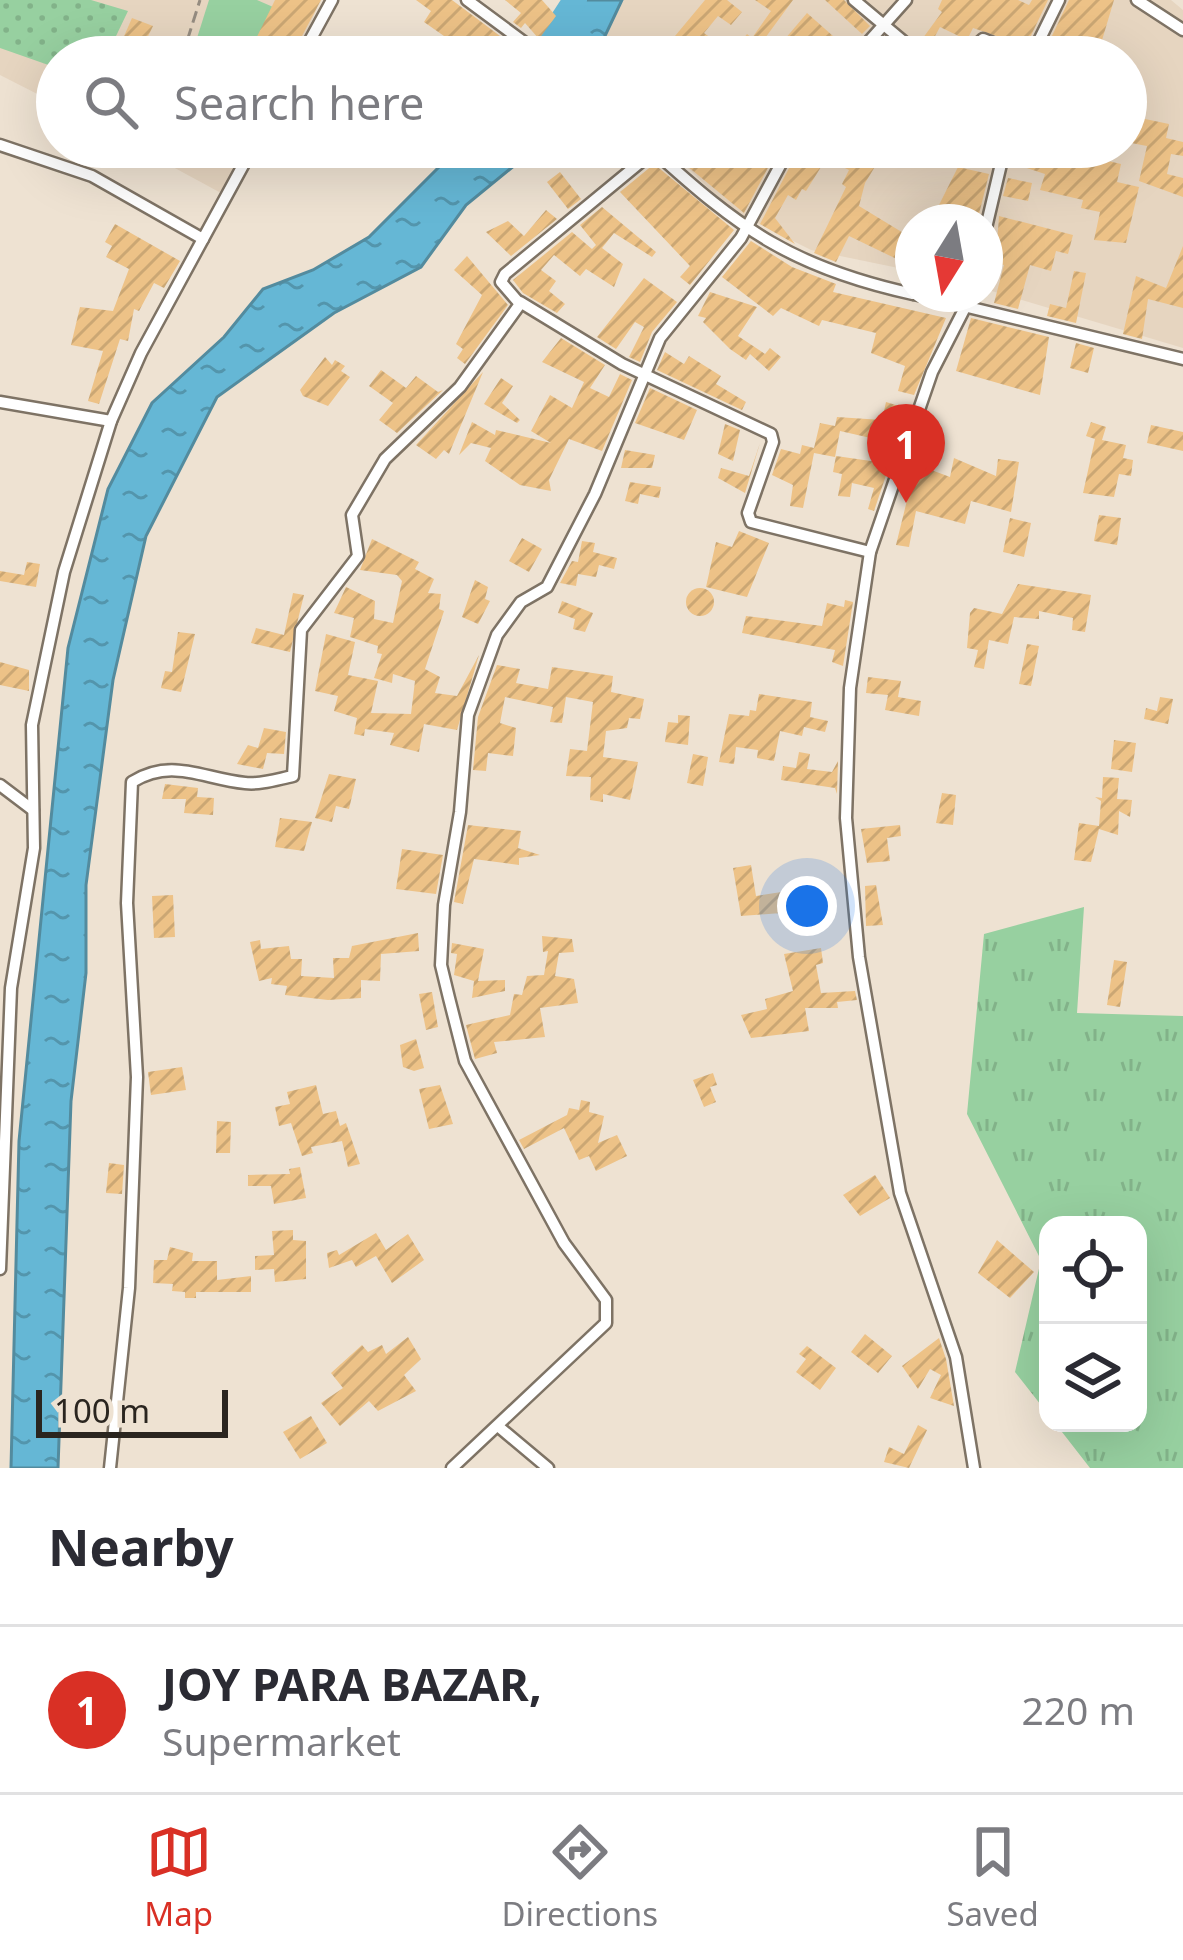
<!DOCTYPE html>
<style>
:root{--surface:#fff;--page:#f2f2f3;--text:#2b2b33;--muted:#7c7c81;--line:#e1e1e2;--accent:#d93025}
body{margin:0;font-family:"Noto Sans",sans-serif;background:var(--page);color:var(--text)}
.controls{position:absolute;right:36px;bottom:36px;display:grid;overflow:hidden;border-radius:24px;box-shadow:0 12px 48px #0002}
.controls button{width:108px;height:108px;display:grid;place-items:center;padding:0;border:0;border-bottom:3px solid var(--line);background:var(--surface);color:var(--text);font:60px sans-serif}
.compass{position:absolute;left:895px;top:204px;width:108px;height:108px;border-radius:50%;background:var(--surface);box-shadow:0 12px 48px #0002;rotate:191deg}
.scale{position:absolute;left:36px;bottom:30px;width:192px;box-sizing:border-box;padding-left:12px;border:6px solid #2a251f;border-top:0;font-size:33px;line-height:42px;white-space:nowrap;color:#2a251f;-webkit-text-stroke:9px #eee2d2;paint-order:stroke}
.you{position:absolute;left:807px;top:906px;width:42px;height:42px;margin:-30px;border:9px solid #fff;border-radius:50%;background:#1a73e8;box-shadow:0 0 0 18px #1a73e833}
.badge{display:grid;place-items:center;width:78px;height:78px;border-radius:50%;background:var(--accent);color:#fff;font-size:39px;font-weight:700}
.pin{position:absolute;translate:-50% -99px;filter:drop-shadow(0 3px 6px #0008)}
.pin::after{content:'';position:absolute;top:63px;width:42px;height:36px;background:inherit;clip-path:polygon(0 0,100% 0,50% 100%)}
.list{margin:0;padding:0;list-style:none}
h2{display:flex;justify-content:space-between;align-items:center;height:156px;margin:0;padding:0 48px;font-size:51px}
h2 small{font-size:39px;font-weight:400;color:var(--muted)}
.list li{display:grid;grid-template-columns:78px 1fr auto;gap:36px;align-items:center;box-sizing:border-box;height:168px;padding:0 48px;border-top:3px solid var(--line)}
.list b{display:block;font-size:45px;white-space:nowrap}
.list p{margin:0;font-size:39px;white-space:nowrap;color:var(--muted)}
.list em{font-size:39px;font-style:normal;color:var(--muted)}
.icon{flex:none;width:66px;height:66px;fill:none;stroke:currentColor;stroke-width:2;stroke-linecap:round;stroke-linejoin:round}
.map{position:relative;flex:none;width:1183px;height:1468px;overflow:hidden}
.search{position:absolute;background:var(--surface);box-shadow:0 12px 48px #0002;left:36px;right:36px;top:36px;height:132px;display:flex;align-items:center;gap:30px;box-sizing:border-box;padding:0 42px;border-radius:66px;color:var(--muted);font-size:45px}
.sheet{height:324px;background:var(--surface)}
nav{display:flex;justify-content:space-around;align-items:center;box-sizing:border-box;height:168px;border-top:3px solid var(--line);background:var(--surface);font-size:33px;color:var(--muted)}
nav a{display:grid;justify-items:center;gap:6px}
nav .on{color:var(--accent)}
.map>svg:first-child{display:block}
.built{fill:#e6d5c0}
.grass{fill:url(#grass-tufts)}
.garden{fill:url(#garden-dots)}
.pitch{fill:#97d0a0}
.water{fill:url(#water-ripples);stroke:#538b9e;stroke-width:3}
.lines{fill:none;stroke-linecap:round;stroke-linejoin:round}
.river{stroke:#65b7d5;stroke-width:24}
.building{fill:url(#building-hatch)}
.minor-casing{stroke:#7e7365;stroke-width:15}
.path{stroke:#958c80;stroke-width:3;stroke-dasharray:12 6;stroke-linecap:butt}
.minor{stroke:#fff;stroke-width:10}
</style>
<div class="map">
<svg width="1183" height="1468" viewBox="0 0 1183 1468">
<defs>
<pattern id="grass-tufts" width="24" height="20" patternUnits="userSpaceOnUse" patternTransform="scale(3)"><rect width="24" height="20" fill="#97d0a0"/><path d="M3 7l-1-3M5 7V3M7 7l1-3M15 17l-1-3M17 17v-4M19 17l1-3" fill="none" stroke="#82b289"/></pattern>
<pattern id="garden-dots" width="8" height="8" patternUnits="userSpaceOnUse" patternTransform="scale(3)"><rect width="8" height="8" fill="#97d0a0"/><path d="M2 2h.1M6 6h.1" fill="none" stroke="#82b289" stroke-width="1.8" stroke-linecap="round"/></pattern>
<pattern id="water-ripples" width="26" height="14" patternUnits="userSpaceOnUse" patternTransform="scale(3)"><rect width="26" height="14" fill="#65b7d5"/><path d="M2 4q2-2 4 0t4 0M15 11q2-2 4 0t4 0" fill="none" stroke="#5395ac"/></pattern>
<pattern id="building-hatch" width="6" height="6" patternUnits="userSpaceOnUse" patternTransform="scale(3)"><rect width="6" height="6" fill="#edc287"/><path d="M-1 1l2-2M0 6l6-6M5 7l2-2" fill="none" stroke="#cba774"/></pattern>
</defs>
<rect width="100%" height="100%" fill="#eee2d2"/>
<!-- built -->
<g class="built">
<polygon points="0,0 320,0 297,57 57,57 57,104 0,75"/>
<polygon points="610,0 1171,0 1183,10 1183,348 985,289 985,222 913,222 913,271 811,250 728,208 667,147 1126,147 1126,57 596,57 582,40"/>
<polygon points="136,147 245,147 221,193"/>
</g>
<!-- grass -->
<polygon class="grass" points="1084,907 1077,1013 1183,1016 1183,1468 1090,1468 1055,1423 1138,1423 1138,1225 1048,1225 1048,1414 1015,1372 1041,1260 967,1114 984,934"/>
<!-- garden -->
<polygon class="garden" points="0,0 91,0 128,11 106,57 57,57 57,68 0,48"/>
<!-- pitch -->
<polygon class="pitch" points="209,0 257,0 296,17 275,57 191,57"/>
<!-- water -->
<g class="water">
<polygon points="574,0 622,0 595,57 538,57"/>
<polygon points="459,147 537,147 466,205 421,267 334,313 217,397 146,536 113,680 86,885 86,973 71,1101 58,1468 11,1468 19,1141 68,648 108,489 152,403 224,337 263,289 313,270 369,237"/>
</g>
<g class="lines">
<!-- river -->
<polyline class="river" points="538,57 575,0"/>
</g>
<!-- building -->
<g class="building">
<polygon points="275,0 321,0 291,57 250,51"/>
<polygon points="416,0 452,0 528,57 474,57 424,22 431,11"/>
<polygon points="505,0 542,0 556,16 539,39 525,23 521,28 513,22 521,13"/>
<polygon points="705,0 727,0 742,12 731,25 718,16 704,33 715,41 707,51 696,42 675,57 665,48"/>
<polygon points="755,0 793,0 752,56 738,45 747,34 752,38 771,11"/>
<polygon points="825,0 844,0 870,26 862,34"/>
<polygon points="942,0 1018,0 1029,5 1032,0 1048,0 1026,46 973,28 967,40 940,27 928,49 920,42 942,12 938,9"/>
<polygon points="1069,0 1114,0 1097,57 1042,57"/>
<polygon points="807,13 842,44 845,57 797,57 779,46"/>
<polygon points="132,18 153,26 138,57 115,57"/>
<polygon points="1126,115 1169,124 1166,138 1183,142 1183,156 1171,154 1167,174 1183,178 1183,197 1139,181 1147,146 1126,142"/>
<polygon points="664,147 699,147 722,164 736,147 779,147 744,213"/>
<polygon points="800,147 887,147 865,183 859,206 905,234 899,248 913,248 913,282 901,279 905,263 849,236 836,262 814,253 846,187 842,184 849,170 826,159 806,191 802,189 796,200 788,195 775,218 795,244 760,224"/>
<polygon points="1015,147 1071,147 1070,152 1121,164 1117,182 1139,187 1126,243 1094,240 1100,212 1081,208 1083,200 1040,190 1045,174 1011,163"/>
<polygon points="654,164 734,230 690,285 680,277 690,266 620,192"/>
<polygon points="958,167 989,174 977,222 941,222 943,215 935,213"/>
<polygon points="560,172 581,199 568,209 547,182"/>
<polygon points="1008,178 1032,183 1028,201 1003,196"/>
<polygon points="602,207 656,252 652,257 614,233 602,248 623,264 614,287 586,269 580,276 554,255 541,270 556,281 549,291 565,304 557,313 523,293 513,280 572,232 592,249 596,245 580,225"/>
<polygon points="546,210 557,219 511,256 486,232 508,221 524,236"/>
<polygon points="999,216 1073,235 1068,254 1056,251 1051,271 1030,265 1018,309 994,303 1004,265 985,260 989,242 997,244"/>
<polygon points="115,224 180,261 164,288 154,283 139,311 134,309 128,341 120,339 99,404 88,401 103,351 71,345 80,307 113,311 129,269 106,257 112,246 105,242"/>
<polygon points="751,241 792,267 836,284 833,292 946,318 914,395 898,391 905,366 871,353 876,333 822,320 819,326 781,308 773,316 722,277"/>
<polygon points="1183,246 1183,308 1148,299 1142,339 1123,334 1136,276 1166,288"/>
<polygon points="467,256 508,305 465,364 457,358 463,349 456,344 482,295 454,270"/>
<polygon points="1074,271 1086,273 1076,323 1047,316 1050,304 1066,308"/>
<polygon points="644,278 677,302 652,332 640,362 629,357 644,327 635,322 616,349 597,337"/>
<polygon points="710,292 757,307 738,336 765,354 770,348 781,357 769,371 750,354 746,360 730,349 703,322 706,318 698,316"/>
<polygon points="971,318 1049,337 1040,395 956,371"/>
<polygon points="561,338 605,365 590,388 609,397 620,374 632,380 602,451 569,439 549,480 551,491 520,485 485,461 491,448 471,443 459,455 472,422 495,435 496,430 551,443 531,431 550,395 572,408 584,382 542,362"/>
<polygon points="1076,343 1094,348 1088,373 1070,368"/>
<polygon points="665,352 684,364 689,356 721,376 716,384 746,402 742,410 657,370"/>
<polygon points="325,357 332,365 335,360 345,366 341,371 350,377 328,406 303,396 300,390"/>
<polygon points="381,370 406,388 416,376 438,392 443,390 397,433 379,420 393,403 369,386"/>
<polygon points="483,372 449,454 444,450 436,459 416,445"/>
<polygon points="501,378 513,386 502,403 520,420 517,423 484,404"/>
<polygon points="650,388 697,410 684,440 635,423"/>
<polygon points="886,402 899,406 894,426 902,428 874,511 868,509 874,488 852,483 850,497 838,496 842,474 833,472 836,456 878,462 884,441 840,431 835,457 814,453 803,508 790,506 793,485 772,475 781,449 800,454 802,445 814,448 820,423 835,426 837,417 882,420"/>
<polygon points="1091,422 1106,427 1102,440 1126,445 1123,458 1133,460 1131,476 1119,474 1114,497 1083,493 1095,439 1086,436"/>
<polygon points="725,424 740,430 733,461 718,454"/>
<polygon points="926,424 940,427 926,468 950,477 954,458 996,476 998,459 1019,462 1011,512 971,501 965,524 916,511 909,547 896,545 911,484 916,486 921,466 911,464"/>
<polygon points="1151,425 1183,432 1183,451 1147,443"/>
<polygon points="760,443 745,493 718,478 721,468 749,476"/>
<polygon points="625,450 655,455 652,468 621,468"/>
<polygon points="630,482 661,487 659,498 640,494 638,504 625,501"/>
<polygon points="1099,515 1121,518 1117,545 1094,541"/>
<polygon points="1010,518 1031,523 1024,557 1003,552"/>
<polygon points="739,531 769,543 747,597 706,587 716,542 732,547"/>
<polygon points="522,538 542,549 529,572 509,561"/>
<polygon points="372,539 419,562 415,569 434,579 428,593 441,594 439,609 444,611 425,669 440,677 435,693 457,696 479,655 457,730 424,724 419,752 390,745 394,733 365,729 364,736 354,734 357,718 334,711 338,696 315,691 326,634 355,642 348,675 378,681 371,713 411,714 415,681 393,674 392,683 374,678 382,654 377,653 378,646 350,637 354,618 334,613 346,587 375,601 374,619 393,623 402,581 397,575 360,570"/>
<polygon points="582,541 595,543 593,552 617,558 614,569 599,565 596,577 578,574 576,586 560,583 572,561 578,562"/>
<polygon points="27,562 40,564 36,587 0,581 0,571 24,575"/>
<polygon points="475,580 488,587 485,599 490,601 478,624 462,617"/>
<polygon points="1018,584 1091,595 1085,632 1072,630 1073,618 1039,611 1039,619 1014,617 1008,644 989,640 984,669 974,667 978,650 967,648 970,613 974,608 1002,614"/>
<circle cx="700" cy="602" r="14"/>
<polygon points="293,593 304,595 290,652 251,643 256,628 284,635"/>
<polygon points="845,600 853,602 843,666 832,662 835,650 742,633 746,616 822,626 827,603 844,607"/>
<polygon points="562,601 593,613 585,632 573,629 575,619 558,613"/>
<polygon points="178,632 195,634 181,692 161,688 165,671 172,672"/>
<polygon points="1027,644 1039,646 1031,686 1019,684"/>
<polygon points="0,662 29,670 29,691 0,685"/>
<polygon points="497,665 520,669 516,683 548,689 552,667 613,676 611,692 644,699 640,719 629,718 627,728 606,731 603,757 638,762 630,800 603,794 603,802 590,800 591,777 566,776 570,749 587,751 593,702 566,697 562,723 550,722 553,707 505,697 500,723 516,728 513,756 488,753 486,771 473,770 478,717"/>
<polygon points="868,677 901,681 898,697 921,701 919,716 885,710 888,695 866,693"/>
<polygon points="759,694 812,702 810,717 828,721 825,732 804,727 802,736 780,731 774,761 757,758 758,750 736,747 734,764 719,762 729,714 749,716 750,710 756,711"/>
<polygon points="1160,697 1173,699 1168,724 1144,719 1146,708 1157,711"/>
<polygon points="678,715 690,716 688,745 665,742 668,722 678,723"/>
<polygon points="264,728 286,732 284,754 267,753 263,769 237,764 248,745 258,748"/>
<polygon points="1114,740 1136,743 1132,772 1111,769"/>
<polygon points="799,752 810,754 807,769 832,772 838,761 837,794 835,788 781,780 783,766 796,768"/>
<polygon points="693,754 708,757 703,786 687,783"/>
<polygon points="329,774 356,779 349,809 336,806 332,822 315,818"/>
<polygon points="1103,777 1119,778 1117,799 1132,800 1130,817 1119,811 1118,835 1099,829 1091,862 1074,860 1079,823 1099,826 1101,801 1095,797 1102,798"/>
<polygon points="165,784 198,788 197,797 214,798 213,815 184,813 186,799 162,799"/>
<polygon points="942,793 956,795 953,825 936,823"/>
<polygon points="280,818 312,822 304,851 275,847"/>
<polygon points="468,825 521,831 518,848 540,855 519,858 519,865 474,859 463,904 454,902"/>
<polygon points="900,825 901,836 887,838 890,861 867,863 861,829"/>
<polygon points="402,849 443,855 436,894 396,889"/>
<polygon points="751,865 756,896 794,890 791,899 806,899 807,911 741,916 733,868"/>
<polygon points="876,885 883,925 866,926 865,886"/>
<polygon points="173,895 175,937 154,938 152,896"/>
<polygon points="418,933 419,951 381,954 380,981 361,980 361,998 328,1000 285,995 287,986 271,984 272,978 259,981 250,942 260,940 261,949 289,946 291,959 302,959 301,976 334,978 333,958 349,958 352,946"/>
<polygon points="542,936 572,939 574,952 559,953 555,976 574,979 578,1003 540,1008 545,1037 494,1042 497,1053 475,1059 466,1025 510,1015 514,994 522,995 527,976 544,975 548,951 543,952"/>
<polygon points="452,943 484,949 478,981 505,980 505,991 472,998 474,981 454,975 457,954 451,953"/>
<polygon points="821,948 823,963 816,965 821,993 855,991 857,1000 837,1002 838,1008 805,1008 809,1031 751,1038 741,1015 767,1009 765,999 793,991 784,954"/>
<polygon points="1114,960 1127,962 1120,1007 1107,1005"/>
<polygon points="432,992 438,1027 426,1030 419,994"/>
<polygon points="416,1039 424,1068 414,1071 403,1067 400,1045"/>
<polygon points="182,1067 186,1090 151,1095 148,1072"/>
<polygon points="713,1073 717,1085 710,1087 716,1102 704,1107 693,1080"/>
<polygon points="316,1085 323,1114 336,1111 340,1126 346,1123 360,1164 348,1167 342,1141 311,1147 313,1153 302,1156 291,1123 279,1126 275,1107 290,1104 287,1092"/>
<polygon points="440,1085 453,1124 429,1129 419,1089"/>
<polygon points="581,1100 590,1102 589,1112 604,1116 598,1143 617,1135 627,1156 596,1171 589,1156 579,1160 564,1128 524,1149 519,1140 567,1115 569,1108 579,1110"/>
<polygon points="217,1121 231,1122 230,1153 216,1153"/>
<polygon points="109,1163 124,1165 122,1194 106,1193"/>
<polygon points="300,1167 306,1198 274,1204 271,1186 248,1186 248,1175 290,1174 289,1169"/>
<polygon points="875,1175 890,1198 860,1216 843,1195"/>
<polygon points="293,1230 293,1240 306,1241 306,1279 275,1282 274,1269 255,1270 255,1256 274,1255 272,1231"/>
<polygon points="376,1233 386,1250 408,1234 424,1260 392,1283 376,1256 356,1267 352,1260 329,1268 327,1253 337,1250 339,1255"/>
<polygon points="997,1240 1034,1272 1010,1298 978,1273"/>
<polygon points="170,1247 193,1253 192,1261 217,1261 217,1280 251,1276 251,1292 196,1292 196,1298 185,1298 185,1292 172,1291 173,1284 153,1283 154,1260 167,1260"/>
<polygon points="865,1334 892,1356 878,1373 851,1352"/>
<polygon points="408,1337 421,1359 404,1375 416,1391 378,1411 369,1401 340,1426 321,1403 343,1388 331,1373 362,1345 368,1352 382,1345 386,1354"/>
<polygon points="939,1338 946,1359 954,1406 930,1398 941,1375 930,1369 918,1389 902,1366"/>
<polygon points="807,1346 836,1368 820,1390 796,1372 806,1359 799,1354"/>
<polygon points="311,1416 327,1443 300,1459 283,1432"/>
<polygon points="918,1425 927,1430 909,1468 884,1462 889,1447 904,1454"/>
</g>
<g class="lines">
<defs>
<g id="minor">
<polyline points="467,0 544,57"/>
<polyline points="854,0 922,57"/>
<polyline points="1137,0 1183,30"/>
<polyline points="301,57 332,0"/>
<polyline points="855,57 906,0"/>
<polyline points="963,57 983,39 1028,57"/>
<polyline points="1031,57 1059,0"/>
<polyline points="0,145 92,176 203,239"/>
<path d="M 652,149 C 740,230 794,268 913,294"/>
<polyline points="985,232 1005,147"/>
<polyline points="914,294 1183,359"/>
<polyline points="972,294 932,372 870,552 850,688 846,818 859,957 900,1193 956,1357 974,1468"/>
<polyline points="520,302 622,364 771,434 773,442 748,513 751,522 870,552"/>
<polyline points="0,402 111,421"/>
<polyline points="0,785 33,810"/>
<polyline points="0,1269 11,988 34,848 32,725 64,572 111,421 141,353 253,147"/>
<polyline points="499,1427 548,1468"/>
<path d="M 110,1468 L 129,1288 L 137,1077 L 127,903 L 132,782 C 172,757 203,779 245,783 C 260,785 278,779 293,776 L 301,630 L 358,556 L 352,515 L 385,459 L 460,387 L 520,304 L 501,282 L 505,274 L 654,151"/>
<polyline points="452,1468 606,1323 606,1300 564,1243 465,1061 449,998 441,965 444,905 460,812 468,715 497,635 521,602 547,587 595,494 660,338 741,238 790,147"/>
</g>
</defs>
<!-- minor casing -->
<use href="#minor" class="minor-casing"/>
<!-- path -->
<polyline class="path" points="182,57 200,0"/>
<!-- minor -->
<use href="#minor" class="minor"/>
</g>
</svg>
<div class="controls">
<button><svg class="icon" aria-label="locate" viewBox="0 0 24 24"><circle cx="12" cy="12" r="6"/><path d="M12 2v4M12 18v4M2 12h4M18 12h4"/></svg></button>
<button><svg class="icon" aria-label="layers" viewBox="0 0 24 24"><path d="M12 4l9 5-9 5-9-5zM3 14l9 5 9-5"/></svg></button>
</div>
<svg class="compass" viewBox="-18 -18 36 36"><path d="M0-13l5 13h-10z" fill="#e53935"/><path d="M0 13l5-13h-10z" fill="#7c7c81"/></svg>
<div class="scale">100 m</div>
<div class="you"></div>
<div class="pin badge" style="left:906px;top:503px">1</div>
<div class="search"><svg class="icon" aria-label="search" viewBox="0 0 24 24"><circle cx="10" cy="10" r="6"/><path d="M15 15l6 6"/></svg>Search here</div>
</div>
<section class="sheet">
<h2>Nearby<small></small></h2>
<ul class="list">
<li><span class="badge">1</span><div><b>JOY PARA BAZAR,</b><p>Supermarket</p></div><em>220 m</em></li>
</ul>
</section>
<nav>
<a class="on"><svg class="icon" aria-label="map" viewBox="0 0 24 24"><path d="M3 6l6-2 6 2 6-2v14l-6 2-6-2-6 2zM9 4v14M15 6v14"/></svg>Map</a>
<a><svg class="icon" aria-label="directions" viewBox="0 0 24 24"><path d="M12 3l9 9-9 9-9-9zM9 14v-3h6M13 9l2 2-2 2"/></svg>Directions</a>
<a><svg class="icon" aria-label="saved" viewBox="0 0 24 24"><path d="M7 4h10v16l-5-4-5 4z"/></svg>Saved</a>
</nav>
